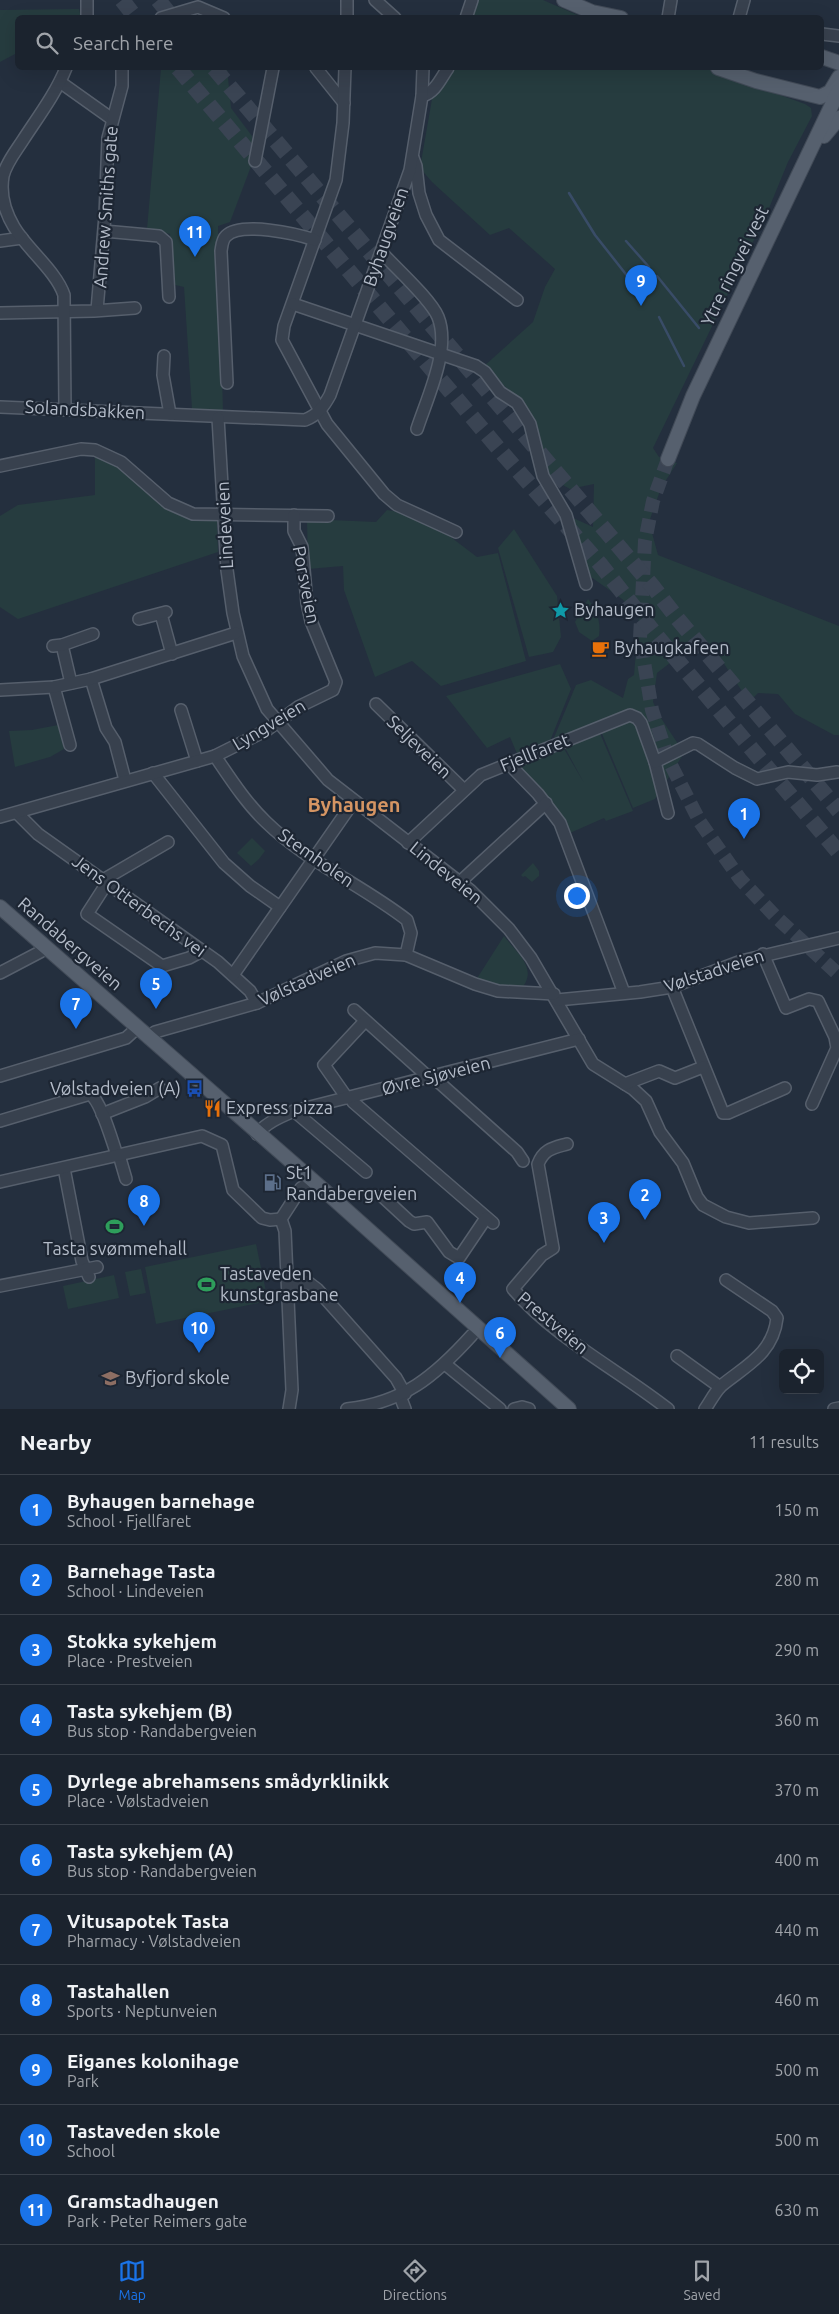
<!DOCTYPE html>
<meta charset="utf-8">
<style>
:root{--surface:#1b232e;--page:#242b36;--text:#f1f3f6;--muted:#a0a4aa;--line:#39404a;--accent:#1a73e8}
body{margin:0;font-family:Ubuntu,sans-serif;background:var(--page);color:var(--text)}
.controls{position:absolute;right:15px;bottom:15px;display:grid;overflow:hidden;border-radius:8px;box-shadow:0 5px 20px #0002}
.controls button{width:45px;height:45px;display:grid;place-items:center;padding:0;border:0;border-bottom:1px solid var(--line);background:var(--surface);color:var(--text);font:25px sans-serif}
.you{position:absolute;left:576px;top:895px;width:18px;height:18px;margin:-12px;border:4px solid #fff;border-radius:50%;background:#1a73e8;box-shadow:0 0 0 8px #1a73e833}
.badge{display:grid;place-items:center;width:32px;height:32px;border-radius:50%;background:var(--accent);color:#fff;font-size:16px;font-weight:700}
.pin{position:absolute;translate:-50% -41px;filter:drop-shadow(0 1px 2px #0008)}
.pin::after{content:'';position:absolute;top:26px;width:18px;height:15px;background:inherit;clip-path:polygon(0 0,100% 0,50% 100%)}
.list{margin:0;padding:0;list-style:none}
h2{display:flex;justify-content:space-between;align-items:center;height:65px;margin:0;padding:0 20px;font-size:21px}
h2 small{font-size:16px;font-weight:400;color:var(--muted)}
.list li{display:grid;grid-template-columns:32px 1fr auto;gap:15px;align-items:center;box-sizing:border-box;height:70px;padding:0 20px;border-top:1px solid var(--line)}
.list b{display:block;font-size:19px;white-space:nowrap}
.list p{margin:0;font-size:16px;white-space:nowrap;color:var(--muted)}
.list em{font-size:16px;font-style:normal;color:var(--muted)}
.icon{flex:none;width:28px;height:28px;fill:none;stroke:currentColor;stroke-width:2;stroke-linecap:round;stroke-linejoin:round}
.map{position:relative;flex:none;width:839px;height:1409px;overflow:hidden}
.search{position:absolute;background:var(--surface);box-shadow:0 5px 20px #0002;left:15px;right:15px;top:15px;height:55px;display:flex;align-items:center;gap:12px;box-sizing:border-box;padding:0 18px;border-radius:8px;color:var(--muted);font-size:19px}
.sheet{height:835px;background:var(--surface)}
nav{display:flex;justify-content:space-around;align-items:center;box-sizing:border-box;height:70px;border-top:1px solid var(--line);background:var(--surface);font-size:14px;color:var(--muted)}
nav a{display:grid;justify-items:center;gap:2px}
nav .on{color:var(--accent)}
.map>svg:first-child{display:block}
.green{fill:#263c3f}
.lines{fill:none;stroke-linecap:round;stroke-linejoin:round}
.stream{stroke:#394c67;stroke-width:2.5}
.major-tunnel{stroke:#3a4453;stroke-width:14;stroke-dasharray:14 7;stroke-linecap:butt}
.highway-tunnel{stroke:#3a4453;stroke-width:16;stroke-dasharray:16 8;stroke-linecap:butt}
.minor-casing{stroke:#565f6c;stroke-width:14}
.major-casing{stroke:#414a57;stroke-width:16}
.minor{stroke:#38414e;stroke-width:11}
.major{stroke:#56606e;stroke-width:14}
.labels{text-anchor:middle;stroke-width:4.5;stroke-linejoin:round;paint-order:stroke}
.street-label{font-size:18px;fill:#b4bcc9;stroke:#1d2633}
.poi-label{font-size:18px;fill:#b4bcc9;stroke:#1d2633;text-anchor:start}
.quarter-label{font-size:20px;font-weight:bold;fill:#d59563;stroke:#1d2633}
</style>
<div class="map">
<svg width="839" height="1409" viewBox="0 0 839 1409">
<rect width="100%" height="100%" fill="#242f3e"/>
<!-- green -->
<g class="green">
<polygon points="476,0 543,0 582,17 470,18"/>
<polygon points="79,9 81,17 18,18 17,53 0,62 0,10"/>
<polygon points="161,68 227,68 231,108 252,136 253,161 230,222 218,226 223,412 192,409 184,287 171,284 170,234 147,229"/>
<polygon points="452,68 709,68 713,71 805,104 811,108 812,116 788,162 767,213 653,448 659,457 677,463 661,488 649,522 658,555 839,626 839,735 834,735 795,714 778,694 758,693 749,702 721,659 692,646 657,673 653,702 659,715 684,753 655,799 633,808 600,729 599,731 633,811 606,821 604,818 570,833 517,766 563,747 584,783 563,744 553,740 576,685 591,680 623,698 628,679 634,675 639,615 622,599 591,577 571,517 593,527 594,484 570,489 561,484 551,486 511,392 483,367 533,322 545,287 555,269 509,228 490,235 432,182 420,168 432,99"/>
<polygon points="95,454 125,469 168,510 217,521 218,552 18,619 0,607 0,516 18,505 95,495"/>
<polygon points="387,510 423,516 477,557 498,553 526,661 441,686 412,661 375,677 344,590 343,566 308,569 307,519 376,522"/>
<polygon points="514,529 557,596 561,637 553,652 529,657 498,548"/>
<path d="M 588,599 C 597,610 601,622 599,636 L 592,641 L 579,632 L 575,622 Z"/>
<polygon points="560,664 571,689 550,741 518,756 510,737 487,748 446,696"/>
<polygon points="58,725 64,749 50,757 15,767 9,731 32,730"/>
<polygon points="252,838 265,851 259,859 251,866 237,853"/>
<polygon points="533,863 539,871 539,876 532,882 525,876 523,877 521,875"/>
<path d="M 504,936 C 517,953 539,969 521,989 L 476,980 Z"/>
<polygon points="256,1244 268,1301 156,1324 145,1267"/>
<polygon points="141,1269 146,1293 130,1296 125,1272"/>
<polygon points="114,1275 119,1298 68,1309 63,1286"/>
</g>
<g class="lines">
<!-- stream -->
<g class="stream">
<polyline points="569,193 595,235 632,282"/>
<polyline points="626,241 649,267"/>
<polyline points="657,276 699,328"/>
<polyline points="659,317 684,366"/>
</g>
<!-- major-tunnel -->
<polyline class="major-tunnel" points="668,459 653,501 645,541 640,638 652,710 669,761 700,822 740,879 775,916 839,975"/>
<!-- highway-tunnel -->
<g class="highway-tunnel">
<polyline points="122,0 136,18"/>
<polyline points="158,0 173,18"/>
<polyline points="178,68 504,455 600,564 656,635 839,853"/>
<polyline points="214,68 654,588 677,618 839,811"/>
</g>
<defs>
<g id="minor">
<polyline points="375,0 395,18"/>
<polyline points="87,18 87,0"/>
<polyline points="161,18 198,7 224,18"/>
<polyline points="347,18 347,0"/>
<polyline points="466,18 472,0"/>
<polyline points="668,18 671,0"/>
<polyline points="739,18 744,0"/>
<polyline points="822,34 839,36"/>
<polyline points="316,68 344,103"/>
<polyline points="345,68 343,123 336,180 284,326 282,340 327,424 384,494 397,505 456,532"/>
<polyline points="60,82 112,119"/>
<path d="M 422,96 C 435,93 441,78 448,68"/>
<polyline points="413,158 416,166 419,193 426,215 439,240 517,300"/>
<polyline points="255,161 273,68"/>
<polyline points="104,231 159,236 166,242 169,297"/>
<polyline points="0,241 22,238"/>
<path d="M 381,254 L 385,256 C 399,271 431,300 438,317 C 451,349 427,398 417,429"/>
<polyline points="293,304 476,366 485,372 500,392 517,403 530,424 543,476 566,515 586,584"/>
<polyline points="97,310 105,216 108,138 122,86 122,68"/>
<polyline points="0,313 94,311 135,308"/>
<polyline points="164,356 163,375 170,414"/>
<path d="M 227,383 L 221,251 C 222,245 222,240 226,236 C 241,221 297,234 315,240"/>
<path d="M 0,407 L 305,420 C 318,415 324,406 330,395 L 410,170 L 422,96 L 423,68"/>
<path d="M 65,410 L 64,295 C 56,271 27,249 14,227 C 5,212 0,194 3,176 C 6,163 16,151 23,140 C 38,117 56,93 66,68"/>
<polyline points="218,418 227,570 233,613 243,656 267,709 328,780 470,890 509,929 531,958 593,1064 633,1089 646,1101 660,1132 683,1163 697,1197 703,1205 726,1217 749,1223 813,1218"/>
<polyline points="0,466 81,449 95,450 121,462 168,503 193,514 328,516"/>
<polyline points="161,614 172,654"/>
<polyline points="139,619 166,612"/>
<polyline points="62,645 71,683"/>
<polyline points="53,646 62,645 93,634"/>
<polyline points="91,679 106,728 115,742 125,780"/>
<polyline points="54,687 70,745"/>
<polyline points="0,690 54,687 91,679 236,633"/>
<polyline points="376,704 463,789"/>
<polyline points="181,710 197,761"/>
<path d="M 215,756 C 230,778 246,803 266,822 C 307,862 362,885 407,920 L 411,933 L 406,955"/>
<polyline points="655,762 668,813"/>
<polyline points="509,764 538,794 560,823 624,993"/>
<polyline points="153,773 224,863 250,886 280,907"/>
<polyline points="17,813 38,834 218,962 250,991 257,1003"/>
<polyline points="0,817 215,756 267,730 298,707 333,690 336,682 311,621 307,603 302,547 294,531 294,515"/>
<polyline points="408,843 481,775 630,715 637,718 641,723 655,762 693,743 698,744 735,768 757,779 788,772 817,775 837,772"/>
<polyline points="103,880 168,842"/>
<polyline points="460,882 546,803"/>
<polyline points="107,883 87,914 162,966 189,958 202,951"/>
<polyline points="763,954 786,1008 809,999 818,1001 835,1037 837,1048 812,1104"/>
<polyline points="0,973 40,952 45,947"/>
<polyline points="233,975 354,801"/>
<polyline points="672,987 723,1113 728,1113 785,1088"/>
<polyline points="557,1000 640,992 672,987 741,961 839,938"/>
<polyline points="354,1010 425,1074 433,1077 517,1152 523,1161"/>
<polyline points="149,1038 155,1032 257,1003 346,961 375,953 406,955 475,984 498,991 554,994"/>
<polyline points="0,1076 126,1038 137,1028"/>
<polyline points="625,1084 659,1071 675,1078 703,1067"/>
<polyline points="347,1098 324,1065 365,1021"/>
<polyline points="352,1098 353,1102 493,1223"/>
<polyline points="294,1111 366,1172"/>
<polyline points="102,1114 145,1097 160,1088"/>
<path d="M 0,1121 L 90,1094 C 101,1101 112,1141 117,1155"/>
<path d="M 257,1134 C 267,1122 280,1117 294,1111 L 579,1039"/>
<path d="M 567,1144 C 553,1148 544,1149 538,1164 L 553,1248 L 542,1255 L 513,1289 C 555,1338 617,1369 668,1409"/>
<polyline points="119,1155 126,1179"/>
<polyline points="64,1168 82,1261 89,1277"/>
<polyline points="0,1182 202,1136 222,1145 233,1190 262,1218 270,1220 281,1219"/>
<polyline points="382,1196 409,1221 414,1224 427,1222 449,1252 459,1258 486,1218"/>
<polyline points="288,1284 309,1283 317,1289 396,1378 405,1394"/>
<polyline points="0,1286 97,1267"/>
<polyline points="677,1356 720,1387"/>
<polyline points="445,1364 500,1409"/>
<polyline points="400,1396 405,1409"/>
<polyline points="289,1409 292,1390 285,1231 281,1219 301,1188 313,1181"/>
<path d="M 347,1409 C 403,1403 435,1376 472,1335"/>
<polyline points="514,1409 522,1407 529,1409"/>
<path d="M 705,1409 C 710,1402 715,1392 721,1386 C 745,1366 773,1354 777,1318 L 772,1311 L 726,1280"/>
<polyline points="834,1409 839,1408"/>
</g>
<g id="major">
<polyline points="564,0 592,12 621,18"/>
<polyline points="822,57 839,63"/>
<polyline points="718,68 756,81 820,97 830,92 839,77"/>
<polyline points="824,136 839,118"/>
<polyline points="668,459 693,396 839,90"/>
<polyline points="0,907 326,1192 569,1409"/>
</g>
</defs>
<!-- minor casing -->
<use href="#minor" class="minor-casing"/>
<!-- major casing -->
<use href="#major" class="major-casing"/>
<!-- minor -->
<use href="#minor" class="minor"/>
<!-- major -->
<use href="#major" class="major"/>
</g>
<!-- icons -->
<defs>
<symbol id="sight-bare" viewBox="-9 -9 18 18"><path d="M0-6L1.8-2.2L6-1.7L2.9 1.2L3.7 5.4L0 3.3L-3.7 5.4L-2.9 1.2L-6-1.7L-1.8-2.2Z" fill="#0f9aa8" stroke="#1d2633" stroke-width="2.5" paint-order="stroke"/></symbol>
<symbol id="cafe-bare" viewBox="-9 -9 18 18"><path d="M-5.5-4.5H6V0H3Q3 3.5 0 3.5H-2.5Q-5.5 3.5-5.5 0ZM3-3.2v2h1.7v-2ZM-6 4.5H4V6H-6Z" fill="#e8710a" stroke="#1d2633" stroke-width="2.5" paint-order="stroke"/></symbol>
<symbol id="bus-bare" viewBox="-9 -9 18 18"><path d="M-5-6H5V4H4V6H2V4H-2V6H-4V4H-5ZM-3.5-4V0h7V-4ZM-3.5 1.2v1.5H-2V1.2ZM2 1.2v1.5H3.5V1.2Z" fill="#1a4fb4" stroke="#1d2633" stroke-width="2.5" paint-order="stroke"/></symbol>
<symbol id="restaurant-bare" viewBox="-9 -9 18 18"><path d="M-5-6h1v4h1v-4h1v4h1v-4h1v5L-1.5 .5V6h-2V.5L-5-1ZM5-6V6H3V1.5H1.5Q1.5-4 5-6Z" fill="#e8710a" stroke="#1d2633" stroke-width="2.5" paint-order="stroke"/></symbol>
<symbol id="fuel-bare" viewBox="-9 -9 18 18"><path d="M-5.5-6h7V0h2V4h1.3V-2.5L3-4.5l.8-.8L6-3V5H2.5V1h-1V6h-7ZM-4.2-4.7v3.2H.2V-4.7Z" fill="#5c6f8a" stroke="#1d2633" stroke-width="2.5" paint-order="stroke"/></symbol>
<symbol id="stadium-bare" viewBox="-9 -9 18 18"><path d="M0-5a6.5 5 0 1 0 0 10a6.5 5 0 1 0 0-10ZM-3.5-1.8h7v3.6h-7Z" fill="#2e9e5b" stroke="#1d2633" stroke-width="2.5" paint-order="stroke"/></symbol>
<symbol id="school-bare" viewBox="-9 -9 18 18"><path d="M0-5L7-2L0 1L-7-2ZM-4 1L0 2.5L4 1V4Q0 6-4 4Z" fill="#8d6e63" stroke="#1d2633" stroke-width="2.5" paint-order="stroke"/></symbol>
</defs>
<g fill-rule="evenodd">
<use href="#sight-bare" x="548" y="598" width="25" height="25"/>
<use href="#cafe-bare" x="588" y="636" width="25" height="25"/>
<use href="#bus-bare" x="182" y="1076" width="25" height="25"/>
<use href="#restaurant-bare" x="200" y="1096" width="25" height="25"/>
<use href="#fuel-bare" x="260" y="1170" width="25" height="25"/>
<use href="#stadium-bare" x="102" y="1214" width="25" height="25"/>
<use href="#stadium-bare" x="194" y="1272" width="25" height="25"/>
<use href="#school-bare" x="98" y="1366" width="25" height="25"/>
</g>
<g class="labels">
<!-- street labels -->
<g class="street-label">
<text transform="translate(106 207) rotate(-86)" y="6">Andrew Smiths gate</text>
<text transform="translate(386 237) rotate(-71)" y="6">Byhaugveien</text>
<text transform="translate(735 266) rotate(-64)" y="6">Ytre ringvei vest</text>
<text transform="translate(85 410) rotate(3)" y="6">Solandsbakken</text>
<text transform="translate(225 525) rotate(-93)" y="6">Lindeveien</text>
<text transform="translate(306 585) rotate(79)" y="6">Porsveien</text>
<text transform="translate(269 725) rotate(-31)" y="6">Lyngveien</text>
<text transform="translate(419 747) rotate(44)" y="6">Seljeveien</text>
<text transform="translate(535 753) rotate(-22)" y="6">Fjellfaret</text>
<text transform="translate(316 858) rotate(35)" y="6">Stemholen</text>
<text transform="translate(446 873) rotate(39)" y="6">Lindeveien</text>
<text transform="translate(139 906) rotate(36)" y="6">Jens Otterbechs vei</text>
<text transform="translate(70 944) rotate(41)" y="6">Randabergveien</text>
<text transform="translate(714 971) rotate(-18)" y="6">Vølstadveien</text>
<text transform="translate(307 980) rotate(-24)" y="6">Vølstadveien</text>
<text transform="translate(436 1076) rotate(-14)" y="6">Øvre Sjøveien</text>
<text transform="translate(553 1323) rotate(40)" y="6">Prestveien</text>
</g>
<!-- poi labels -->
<g class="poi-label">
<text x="574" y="616">Byhaugen</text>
<text x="614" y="654">Byhaugkafeen</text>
<text x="181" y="1095" text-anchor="end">Vølstadveien (A)</text>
<text x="226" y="1114">Express pizza</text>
<text x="286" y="1179">St1<tspan x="286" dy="21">Randabergveien</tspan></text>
<text x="115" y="1255" text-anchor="middle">Tasta svømmehall</text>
<text x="220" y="1280">Tastaveden<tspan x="220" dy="21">kunstgrasbane</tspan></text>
<text x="125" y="1384">Byfjord skole</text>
</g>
<!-- quarter labels -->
<g class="quarter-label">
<text x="354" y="812">Byhaugen</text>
</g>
</g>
</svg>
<div class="controls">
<button><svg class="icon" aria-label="locate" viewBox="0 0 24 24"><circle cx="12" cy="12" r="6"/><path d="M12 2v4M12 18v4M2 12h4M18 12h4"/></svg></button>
</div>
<div class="you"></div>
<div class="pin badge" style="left:744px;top:839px">1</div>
<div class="pin badge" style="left:645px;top:1220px">2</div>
<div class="pin badge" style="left:604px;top:1243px">3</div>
<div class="pin badge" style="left:460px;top:1303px">4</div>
<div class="pin badge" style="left:156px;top:1009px">5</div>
<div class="pin badge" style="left:500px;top:1358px">6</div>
<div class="pin badge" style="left:76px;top:1029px">7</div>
<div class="pin badge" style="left:144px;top:1226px">8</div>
<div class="pin badge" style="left:641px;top:306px">9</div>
<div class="pin badge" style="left:199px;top:1353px">10</div>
<div class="pin badge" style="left:195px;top:257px">11</div>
<div class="search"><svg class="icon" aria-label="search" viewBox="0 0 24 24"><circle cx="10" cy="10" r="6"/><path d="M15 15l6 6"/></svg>Search here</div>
</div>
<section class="sheet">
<h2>Nearby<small>11 results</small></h2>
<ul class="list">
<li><span class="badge">1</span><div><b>Byhaugen barnehage</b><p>School · Fjellfaret</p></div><em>150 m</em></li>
<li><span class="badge">2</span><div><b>Barnehage Tasta</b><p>School · Lindeveien</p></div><em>280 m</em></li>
<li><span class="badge">3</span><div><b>Stokka sykehjem</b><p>Place · Prestveien</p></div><em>290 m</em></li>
<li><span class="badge">4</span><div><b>Tasta sykehjem (B)</b><p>Bus stop · Randabergveien</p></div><em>360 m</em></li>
<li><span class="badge">5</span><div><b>Dyrlege abrehamsens smådyrklinikk</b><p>Place · Vølstadveien</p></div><em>370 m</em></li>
<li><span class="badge">6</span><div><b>Tasta sykehjem (A)</b><p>Bus stop · Randabergveien</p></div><em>400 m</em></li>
<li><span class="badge">7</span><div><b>Vitusapotek Tasta</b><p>Pharmacy · Vølstadveien</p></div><em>440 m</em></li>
<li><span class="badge">8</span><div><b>Tastahallen</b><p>Sports · Neptunveien</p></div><em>460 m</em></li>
<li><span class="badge">9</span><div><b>Eiganes kolonihage</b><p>Park</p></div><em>500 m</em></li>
<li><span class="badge">10</span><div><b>Tastaveden skole</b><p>School</p></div><em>500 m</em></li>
<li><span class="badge">11</span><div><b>Gramstadhaugen</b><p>Park · Peter Reimers gate</p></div><em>630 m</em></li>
</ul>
</section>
<nav>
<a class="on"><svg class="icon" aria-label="map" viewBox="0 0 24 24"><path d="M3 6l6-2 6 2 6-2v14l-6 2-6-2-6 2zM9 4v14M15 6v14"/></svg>Map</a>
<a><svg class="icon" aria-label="directions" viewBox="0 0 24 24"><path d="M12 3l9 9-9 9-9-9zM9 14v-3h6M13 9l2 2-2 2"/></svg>Directions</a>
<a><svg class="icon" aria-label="saved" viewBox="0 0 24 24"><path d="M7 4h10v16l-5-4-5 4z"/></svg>Saved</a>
</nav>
